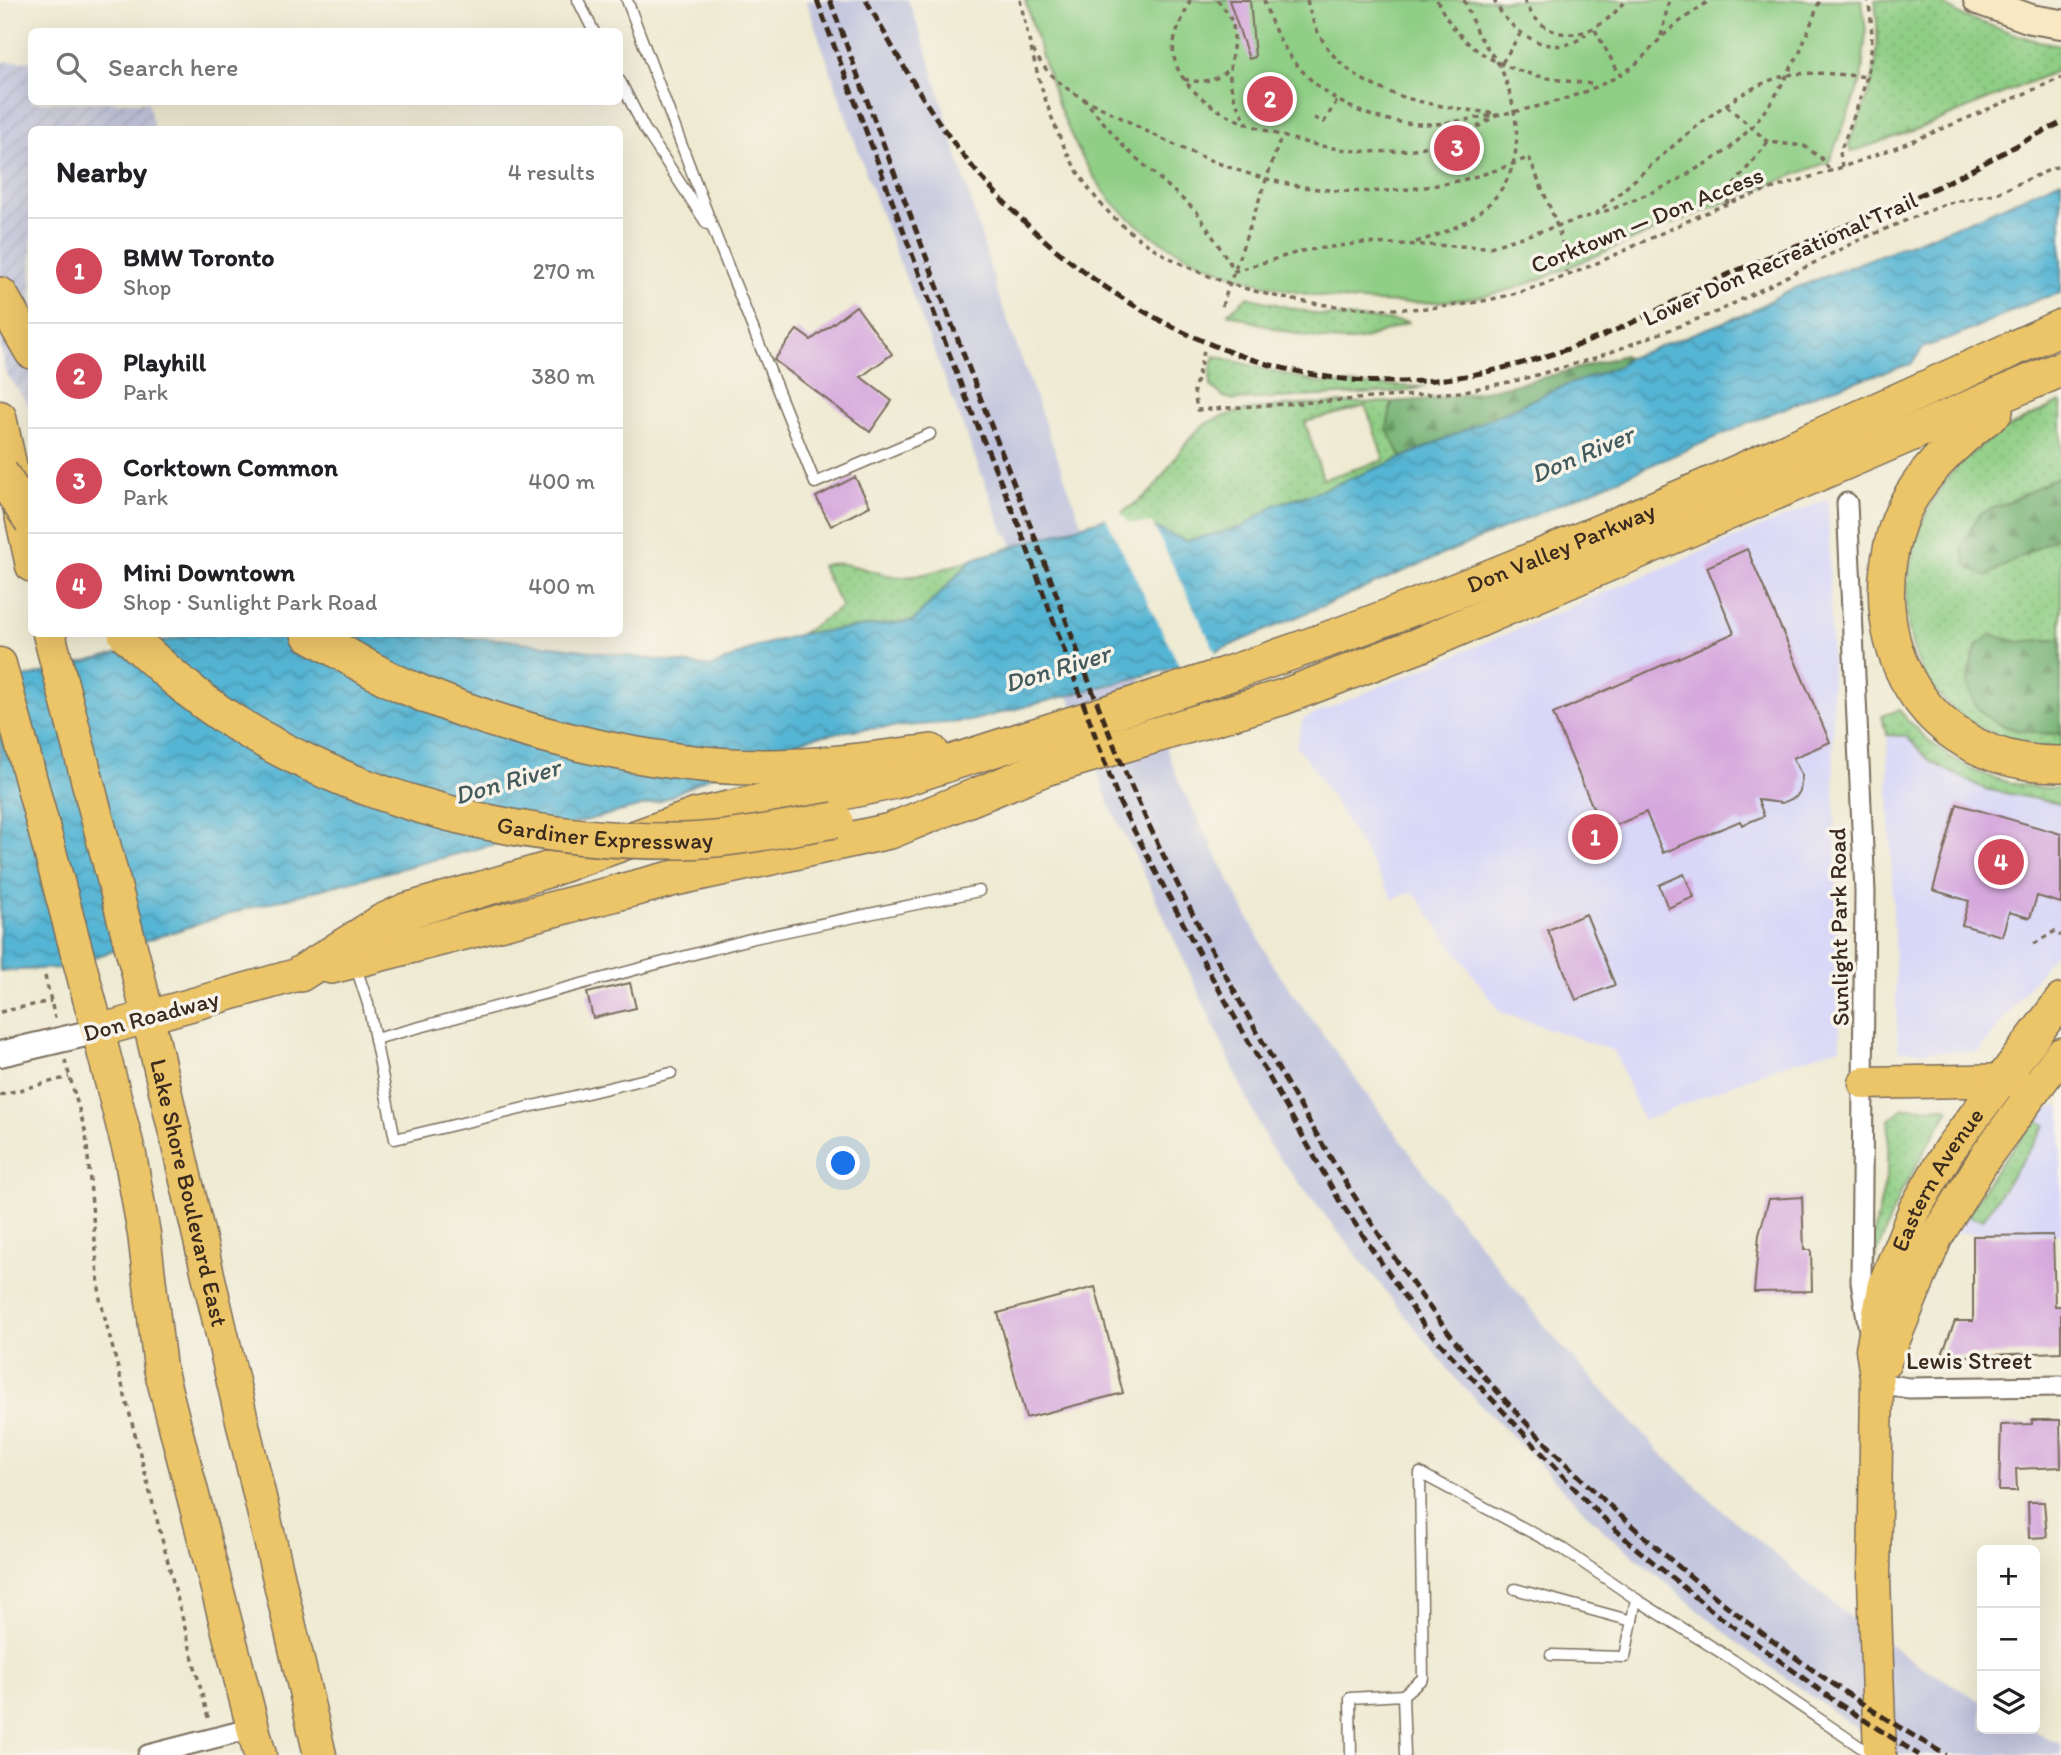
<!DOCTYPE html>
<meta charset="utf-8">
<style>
:root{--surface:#fff;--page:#f2f2f2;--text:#202124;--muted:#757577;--line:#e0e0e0;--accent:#d1495b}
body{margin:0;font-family:Itim,sans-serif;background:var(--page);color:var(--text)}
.controls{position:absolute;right:21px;bottom:21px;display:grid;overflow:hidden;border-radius:10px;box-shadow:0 7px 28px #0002}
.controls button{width:63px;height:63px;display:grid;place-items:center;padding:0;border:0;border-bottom:2px solid var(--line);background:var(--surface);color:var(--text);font:35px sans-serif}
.you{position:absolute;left:844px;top:1164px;width:24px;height:24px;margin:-18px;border:5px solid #fff;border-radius:50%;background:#1a73e8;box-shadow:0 0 0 10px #1a73e833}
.badge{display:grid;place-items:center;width:46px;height:46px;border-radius:50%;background:var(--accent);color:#fff;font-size:23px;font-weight:700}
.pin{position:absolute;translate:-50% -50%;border:4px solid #fff;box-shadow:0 2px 7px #0006}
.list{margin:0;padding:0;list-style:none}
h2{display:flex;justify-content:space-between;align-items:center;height:91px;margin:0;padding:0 28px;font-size:30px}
h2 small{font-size:23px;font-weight:400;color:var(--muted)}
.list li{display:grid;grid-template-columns:46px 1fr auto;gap:21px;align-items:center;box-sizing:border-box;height:105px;padding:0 28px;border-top:2px solid var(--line)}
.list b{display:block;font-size:26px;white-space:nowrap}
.list p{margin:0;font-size:23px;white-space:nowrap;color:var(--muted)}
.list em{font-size:23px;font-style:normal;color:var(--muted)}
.icon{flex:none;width:38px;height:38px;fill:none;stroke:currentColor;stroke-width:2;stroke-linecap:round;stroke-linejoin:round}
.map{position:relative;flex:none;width:2061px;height:1755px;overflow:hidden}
.search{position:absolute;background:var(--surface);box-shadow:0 7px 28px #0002;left:28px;top:28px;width:595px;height:77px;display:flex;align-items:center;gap:18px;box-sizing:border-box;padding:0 24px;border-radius:10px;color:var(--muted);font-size:26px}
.panel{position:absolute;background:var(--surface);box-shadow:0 7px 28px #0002;left:28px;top:126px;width:595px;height:511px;border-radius:10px}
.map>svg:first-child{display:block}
.built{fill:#d8d7f8}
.industrial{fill:url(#industrial-furrows)}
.railway{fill:#bfc2dd}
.grass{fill:url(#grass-dots);stroke:#657c52;stroke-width:2;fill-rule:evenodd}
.forest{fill:url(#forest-firs);stroke:#576e48;stroke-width:2}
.park{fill:#8fce85;stroke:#657c52;stroke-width:2}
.water{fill:url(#water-waves);stroke:#487079;stroke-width:2}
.pier{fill:#efead2}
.building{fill:#d5a7dd}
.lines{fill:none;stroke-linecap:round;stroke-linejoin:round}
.service-casing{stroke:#7a6d5d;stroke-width:13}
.minor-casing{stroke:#7a6d5d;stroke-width:23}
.tertiary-casing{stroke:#7a6d5d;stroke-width:28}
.secondary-casing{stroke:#7a6d5d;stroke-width:32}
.primary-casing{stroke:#7a6d5d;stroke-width:35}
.trunk-casing{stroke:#7a6d5d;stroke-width:35}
.motorway-casing{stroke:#7a6d5d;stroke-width:38}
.path{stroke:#7a6d5d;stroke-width:3.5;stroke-dasharray:5 5;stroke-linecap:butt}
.service{stroke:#fff;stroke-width:10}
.minor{stroke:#fff;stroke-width:19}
.tertiary{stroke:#fff;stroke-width:24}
.secondary{stroke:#f8e8c3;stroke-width:28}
.primary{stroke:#edc569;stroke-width:32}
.trunk{stroke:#edc569;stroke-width:32}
.motorway{stroke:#edc569;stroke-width:35}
.rail{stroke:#3b2a1e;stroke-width:5;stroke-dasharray:10 5;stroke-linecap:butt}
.motorway-bridge-casing{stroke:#7a6d5d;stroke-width:38;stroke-linecap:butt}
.motorway-bridge{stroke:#edc569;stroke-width:35}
.labels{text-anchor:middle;stroke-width:7;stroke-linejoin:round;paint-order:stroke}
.street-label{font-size:24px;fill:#3b2a1e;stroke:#f7f3e8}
.water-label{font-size:26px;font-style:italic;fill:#445b5e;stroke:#f7f3e8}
</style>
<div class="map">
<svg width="2061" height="1755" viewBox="0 0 2061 1755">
<defs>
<pattern id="industrial-furrows" width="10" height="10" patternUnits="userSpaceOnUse" patternTransform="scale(1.75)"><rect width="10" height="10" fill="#bfc2dd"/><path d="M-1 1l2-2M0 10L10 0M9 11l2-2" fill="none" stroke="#a5a7bd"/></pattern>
<pattern id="grass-dots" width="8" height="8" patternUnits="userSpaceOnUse" patternTransform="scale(1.75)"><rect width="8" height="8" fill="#8fce85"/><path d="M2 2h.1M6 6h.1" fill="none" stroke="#7cb172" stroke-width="1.8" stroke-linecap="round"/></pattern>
<pattern id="forest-firs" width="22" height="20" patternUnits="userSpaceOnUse" patternTransform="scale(1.75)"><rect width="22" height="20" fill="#73b172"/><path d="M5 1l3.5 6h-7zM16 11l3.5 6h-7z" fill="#60905d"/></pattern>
<pattern id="water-waves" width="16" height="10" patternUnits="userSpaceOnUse" patternTransform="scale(1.75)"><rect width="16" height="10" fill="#55b5d4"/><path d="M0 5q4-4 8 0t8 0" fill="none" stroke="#4893ab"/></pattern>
</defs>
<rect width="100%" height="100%" fill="#f7f3e8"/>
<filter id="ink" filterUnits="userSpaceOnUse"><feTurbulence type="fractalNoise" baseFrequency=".0143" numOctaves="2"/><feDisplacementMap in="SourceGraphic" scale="14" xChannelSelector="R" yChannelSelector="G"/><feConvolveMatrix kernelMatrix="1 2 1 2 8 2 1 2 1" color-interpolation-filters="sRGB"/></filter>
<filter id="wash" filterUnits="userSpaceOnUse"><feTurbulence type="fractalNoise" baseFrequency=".00686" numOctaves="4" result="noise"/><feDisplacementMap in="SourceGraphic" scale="28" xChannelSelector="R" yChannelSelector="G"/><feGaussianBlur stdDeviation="1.57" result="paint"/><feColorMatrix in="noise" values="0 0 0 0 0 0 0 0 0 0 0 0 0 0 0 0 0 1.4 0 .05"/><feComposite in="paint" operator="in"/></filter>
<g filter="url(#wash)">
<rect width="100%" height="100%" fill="#efead2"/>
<!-- built -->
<g class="built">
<polygon points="1828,499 1840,1048 1773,1068 1643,1121 1614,1051 1500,1012 1413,892 1393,899 1317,773 1296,746 1303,719"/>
<polygon points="1887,735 1906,736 1931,762 1985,789 2061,804 2061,945 1978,1052 1898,1051"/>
<polygon points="2061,1106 2061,1234 1957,1233 1991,1176 2013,1146 2039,1115 2050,1107"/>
</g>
<!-- industrial -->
<polygon class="industrial" points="31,61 32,102 148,102 154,129 32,130 31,408 6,374 0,343 0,62"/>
<!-- railway -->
<polygon class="railway" points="806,0 908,0 927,52 999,297 1075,506 1179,782 1273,966 1451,1209 1557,1341 1658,1450 1724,1512 1847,1615 1916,1663 1982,1702 1982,1729 2030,1729 2061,1745 2061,1755 1894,1755 1744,1648 1605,1532 1455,1378 1268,1144 1149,884 1110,806 1008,534 1005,535 874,196"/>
<!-- grass -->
<g class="grass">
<path d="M 1875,0 L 1935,0 L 1962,16 L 2033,40 L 2061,45 L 2061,69 L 1915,130 L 1851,152 L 1848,145 C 1872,89 1883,62 1875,0 Z"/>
<path d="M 1247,297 L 1320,315 L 1409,322 C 1392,328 1369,340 1351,341 C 1314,342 1264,326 1228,313 Z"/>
<polygon points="1215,356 1319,383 1426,387 1399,392 1235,400 1224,397 1211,386 1210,372"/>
<path d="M 1392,402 L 1387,429 L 1402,458 L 1309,496 L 1297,497 L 1242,527 L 1186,541 L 1154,527 L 1127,527 L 1119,514 C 1130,507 1144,499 1153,489 C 1169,469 1180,447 1199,429 C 1230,400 1348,404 1392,402 ZM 1366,406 L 1384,460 L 1323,479 L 1305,422 Z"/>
<path d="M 2061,402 L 2061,748 C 2011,748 1957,724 1928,681 C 1888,620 1908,522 1954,470 C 1982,439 2023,419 2061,402 Z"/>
<path d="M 973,559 L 913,621 L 801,634 L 842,607 L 821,566 C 846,557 874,576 900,577 C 925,577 950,566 973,559 Z"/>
<path d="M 1899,710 C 1939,759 1996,790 2061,788 L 2061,804 L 1985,789 L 1931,762 L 1906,736 L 1887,735 L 1881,716 Z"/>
<polygon points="1946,1107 1949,1109 1899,1196 1873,1264 1870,1265 1873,1238 1888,1168 1889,1120 1903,1108"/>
<polygon points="2036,1119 2046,1125 1983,1219 1967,1217 1991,1176"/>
</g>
<!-- forest -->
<g class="forest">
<path d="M 1624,355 L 1628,358 L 1619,366 L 1554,390 L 1402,458 L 1387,429 L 1392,402 C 1473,398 1547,378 1624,355 Z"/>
<polygon points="2061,475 2061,535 1986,576 1967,566 1961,547 1980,513 2009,502"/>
<path d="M 1991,635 L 2019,642 L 2061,638 L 2061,734 C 2025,734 1974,729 1968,683 C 1967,672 1974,656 1977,645 Z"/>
</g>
<!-- park -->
<path class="park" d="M 1025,0 L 1862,0 L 1866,32 L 1861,81 L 1829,162 C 1758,188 1688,217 1618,246 C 1584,260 1550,277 1515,288 C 1398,325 1180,293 1103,190 C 1062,135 1045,65 1025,0 Z"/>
<!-- water -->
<polygon class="water" points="2061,180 2061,293 2039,299 1952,338 1924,347 1911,364 1824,391 1208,655 1177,667 970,721 853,730 813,737 737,763 661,801 245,909 60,968 0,971 0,684 192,634 368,634 500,639 712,667 756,647 801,634 913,621 973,559 1119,514 1127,527 1154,527 1186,541 1242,527 1277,504 1309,495 1402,458 1554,390 1619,366 1628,358 1748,313 1785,292 1981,216"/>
<!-- pier -->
<polygon class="pier" points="1119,510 1129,523 1152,523 1217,655 1181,669 1104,514"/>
<g id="blocks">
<!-- building -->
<g class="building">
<polygon points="1229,0 1250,0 1255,57 1249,59"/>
<polygon points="856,306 892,354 861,377 892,401 870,432 774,360 797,330 811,340"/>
<polygon points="855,477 870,506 831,526 816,497"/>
<polygon points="1747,549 1830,742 1793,758 1802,776 1800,791 1796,797 1782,803 1758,800 1764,816 1742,825 1740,821 1663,853 1646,812 1603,831 1553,714 1734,633 1707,567"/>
<polygon points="1957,804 2061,834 2061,903 2037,896 2030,918 2009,912 2002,936 1962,925 1969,901 1933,890"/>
<polygon points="1684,874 1694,897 1668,908 1659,885"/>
<polygon points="1586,914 1615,985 1576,1000 1548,930"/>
<polygon points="630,983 636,1008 593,1018 587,993"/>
<polygon points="1802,1197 1804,1250 1811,1250 1812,1291 1754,1292 1759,1235 1769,1199"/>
<polygon points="2053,1235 2055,1306 2061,1306 2061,1352 1941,1357 1955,1321 1973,1321 1973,1236"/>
<polygon points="1095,1287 1123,1393 1026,1418 998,1313"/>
<polygon points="2032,1420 2060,1420 2061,1467 2016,1469 2017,1491 1999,1491 2001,1425 2032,1424"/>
<polygon points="2028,1502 2044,1502 2047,1537 2029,1538"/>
</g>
</g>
</g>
<g filter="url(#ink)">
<use href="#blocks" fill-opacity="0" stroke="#7a6d5d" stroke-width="2"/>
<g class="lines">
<defs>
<g id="service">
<polyline points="578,0 594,32"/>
<polyline points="627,0 717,239 815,483 930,434"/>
<polyline points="620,81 644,128 707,224"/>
<polyline points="356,967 368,1004 395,1139 671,1073"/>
<polyline points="375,1039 754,938 979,891"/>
<polyline points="1515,1589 1632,1621"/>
<polyline points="1636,1599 1733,1660 1872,1755"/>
<polyline points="1403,1695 1423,1678 1420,1473 1563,1549 1636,1599 1625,1657 1551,1655"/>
<polyline points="1351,1755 1350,1698 1403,1695 1405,1755"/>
</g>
<g id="minor">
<polyline points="1847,503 1865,892 1861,1282 1869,1330"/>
<polyline points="1877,1383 1909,1388 2061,1386"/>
<polyline points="148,1755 253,1728"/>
</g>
<polyline id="tertiary" points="0,1054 98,1031"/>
<polyline id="secondary" points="1978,0 2031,19 2061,24"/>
<g id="primary">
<polyline points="89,998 98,1031 300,974"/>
<polyline points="1865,1083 2014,1080"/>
<polyline points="1885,1361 1936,1238 1986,1156 2061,1054"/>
<path id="s1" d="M 1880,1755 L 1874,1578 L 1877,1383 L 1872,1349 L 1885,1283 L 1915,1209 L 1949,1150 L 2061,1000"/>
</g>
<g id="trunk">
<polyline points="0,417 32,566"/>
<path id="s2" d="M 49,634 L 137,970 L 320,1755"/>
<polyline points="0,664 89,998"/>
<polyline points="98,1031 130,1155 144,1234 160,1368 260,1755"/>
</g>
<g id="motorway">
<polyline points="0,295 32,351"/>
<path d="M 1995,411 C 1955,441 1909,482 1895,533 C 1861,653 1931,766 2061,764"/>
<path d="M 309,634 C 340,651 370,671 402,685 C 505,731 654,768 768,767 C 822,767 877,759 931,752"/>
<polyline points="331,966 671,879 890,831 1045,768 1283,697 1417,646 2061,369"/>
<path id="s3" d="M 300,974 L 382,922 L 406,911 L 547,870 L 697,816 L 769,800 L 847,791 L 895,781 C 1052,729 1212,683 1367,625 C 1603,537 1832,431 2061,327"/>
</g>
</defs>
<!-- service casing -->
<use href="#service" class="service-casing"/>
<!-- minor casing -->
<use href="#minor" class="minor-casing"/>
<!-- tertiary casing -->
<use href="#tertiary" class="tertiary-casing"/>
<!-- secondary casing -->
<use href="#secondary" class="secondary-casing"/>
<!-- primary casing -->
<use href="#primary" class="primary-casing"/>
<!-- trunk casing -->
<use href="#trunk" class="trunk-casing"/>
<!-- motorway casing -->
<use href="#motorway" class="motorway-casing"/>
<!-- path -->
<g class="path">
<path d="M 1020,0 C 1035,68 1051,142 1096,198 C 1180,303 1382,328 1505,296 C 1582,277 1658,231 1732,202 C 1769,188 1808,179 1845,166 C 1918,141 1990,108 2061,78"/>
<path d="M 1190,0 C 1185,14 1177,28 1174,42 C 1167,81 1217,113 1247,124"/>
<path d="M 1217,0 C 1246,30 1229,46 1230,78 C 1231,96 1240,110 1248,124 C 1331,156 1420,169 1496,115"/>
<path d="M 1264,0 C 1284,74 1345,122 1422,124 C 1448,125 1471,118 1496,115 C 1537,108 1585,96 1621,74 C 1638,65 1647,52 1660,39 C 1674,24 1694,12 1710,0"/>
<path d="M 1307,0 C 1326,91 1414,104 1492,113"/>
<path d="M 1437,0 C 1466,65 1529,78 1593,84"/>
<polyline points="1464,0 1477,33 1500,66 1520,34"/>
<path d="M 1494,0 C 1508,32 1554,63 1586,34"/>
<path d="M 1524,0 C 1547,51 1598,39 1625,0"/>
<polyline points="1595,30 1620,75"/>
<polyline points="1661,36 1669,0"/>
<path d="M 1033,50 C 1054,88 1083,98 1120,117 C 1171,145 1230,172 1288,184 C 1364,200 1458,190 1529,157 C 1543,194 1565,233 1567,273"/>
<path d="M 1184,79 C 1202,84 1218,81 1230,67"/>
<polyline points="1083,98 1125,148 1197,212 1235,271 1302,251 1361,243 1490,247 1612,209 1669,185 1727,151 1752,127 1773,100 1800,52 1820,0"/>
<polyline points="1727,106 1768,142 1804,146 1821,158 1829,169"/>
<polyline points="1314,118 1324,122 1338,99"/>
<path d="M 1842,167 L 1840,152 C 1861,96 1880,62 1868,0"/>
<polyline points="1727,204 1733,186 1768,142"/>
<path d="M 1595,214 C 1645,174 1723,91 1784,76 C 1809,70 1843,75 1869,77"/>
<path d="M 1416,242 C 1511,215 1538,156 1500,66"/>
<polyline points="1222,306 1281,137"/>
<polyline points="1204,351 1194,391 1197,410 1460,392 1523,379 1595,358 1719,311 1857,241 1945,204 1997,193 2061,165"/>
<polyline points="2034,944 2055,931 2061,936"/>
<polyline points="45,976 55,1018"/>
<polyline points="0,1012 51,1001"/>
<polyline points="65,1060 86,1134 100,1299 209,1721"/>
<polyline points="0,1095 69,1077"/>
</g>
<!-- service -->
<use href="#service" class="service"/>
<!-- minor -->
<use href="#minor" class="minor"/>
<!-- tertiary -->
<use href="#tertiary" class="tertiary"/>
<!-- secondary -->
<use href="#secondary" class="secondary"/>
<!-- primary -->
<use href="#primary" class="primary"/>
<!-- trunk -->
<use href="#trunk" class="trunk"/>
<!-- motorway -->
<use href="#motorway" class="motorway"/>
<!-- rail -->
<g class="rail">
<polyline points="817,0 964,393 1019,526 1120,804 1209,972 1339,1200 1425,1327 1590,1505 1631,1544 1716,1614 1836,1702 1919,1755"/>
<path d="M 830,0 C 895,178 963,354 1032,530 C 1067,620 1098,712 1137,799 C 1181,897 1233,991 1287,1084 C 1351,1194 1419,1305 1505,1400 C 1629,1536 1786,1663 1946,1755"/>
<path d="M 866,0 C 903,66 939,132 991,188 C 1112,319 1288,408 1471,375 C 1524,365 1576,348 1625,326 C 1660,310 1692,291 1727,275 C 1795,244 1867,220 1935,188 C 1978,168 2018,143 2061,123"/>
</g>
<defs>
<g id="motorway-bridge">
<polyline points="0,473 32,521"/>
<path id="s4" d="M 126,634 C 159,665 194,697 232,721 C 365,805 527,843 683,841 C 733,840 785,828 835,820"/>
</g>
</defs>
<!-- motorway-bridge casing -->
<use href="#motorway-bridge" class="motorway-bridge-casing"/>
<!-- motorway-bridge -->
<use href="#motorway-bridge" class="motorway-bridge"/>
</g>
</g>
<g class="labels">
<!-- street labels -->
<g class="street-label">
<text transform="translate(1647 220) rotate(-22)" y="8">Corktown — Don Access</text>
<text transform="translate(1780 259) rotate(-24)" y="8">Lower Don Recreational Trail</text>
<text dy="8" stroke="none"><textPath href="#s3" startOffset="1337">Don Valley Parkway</textPath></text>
<text dy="8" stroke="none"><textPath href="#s4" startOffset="532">Gardiner Expressway</textPath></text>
<text transform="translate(1839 927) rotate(-91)" y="8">Sunlight Park Road</text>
<text transform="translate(151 1016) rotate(-15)" y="8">Don Roadway</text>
<text dy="8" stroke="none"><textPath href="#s1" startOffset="590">Eastern Avenue</textPath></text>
<text dy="8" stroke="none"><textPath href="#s2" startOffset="576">Lake Shore Boulevard East</textPath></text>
<text x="1969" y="1369">Lewis Street</text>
</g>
<!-- water labels -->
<g class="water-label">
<text transform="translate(1582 454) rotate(-23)" y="9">Don River</text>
<text transform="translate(1057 668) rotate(-17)" y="9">Don River</text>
<text transform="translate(507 781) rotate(-16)" y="9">Don River</text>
</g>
</g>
</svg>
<div class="controls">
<button>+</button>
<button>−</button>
<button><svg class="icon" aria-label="layers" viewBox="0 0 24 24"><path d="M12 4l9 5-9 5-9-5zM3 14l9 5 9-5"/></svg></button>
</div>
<div class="you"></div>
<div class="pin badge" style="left:1595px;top:837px">1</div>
<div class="pin badge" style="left:1270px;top:99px">2</div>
<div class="pin badge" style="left:1457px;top:148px">3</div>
<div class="pin badge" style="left:2001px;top:862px">4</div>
<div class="search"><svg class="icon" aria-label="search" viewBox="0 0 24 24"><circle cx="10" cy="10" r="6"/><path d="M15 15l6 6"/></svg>Search here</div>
<section class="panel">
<h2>Nearby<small>4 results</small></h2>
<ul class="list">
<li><span class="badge">1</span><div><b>BMW Toronto</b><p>Shop</p></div><em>270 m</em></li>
<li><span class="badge">2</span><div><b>Playhill</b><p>Park</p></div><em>380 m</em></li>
<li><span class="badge">3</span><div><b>Corktown Common</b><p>Park</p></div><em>400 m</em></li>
<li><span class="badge">4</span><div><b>Mini Downtown</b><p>Shop · Sunlight Park Road</p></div><em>400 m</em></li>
</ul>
</section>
</div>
